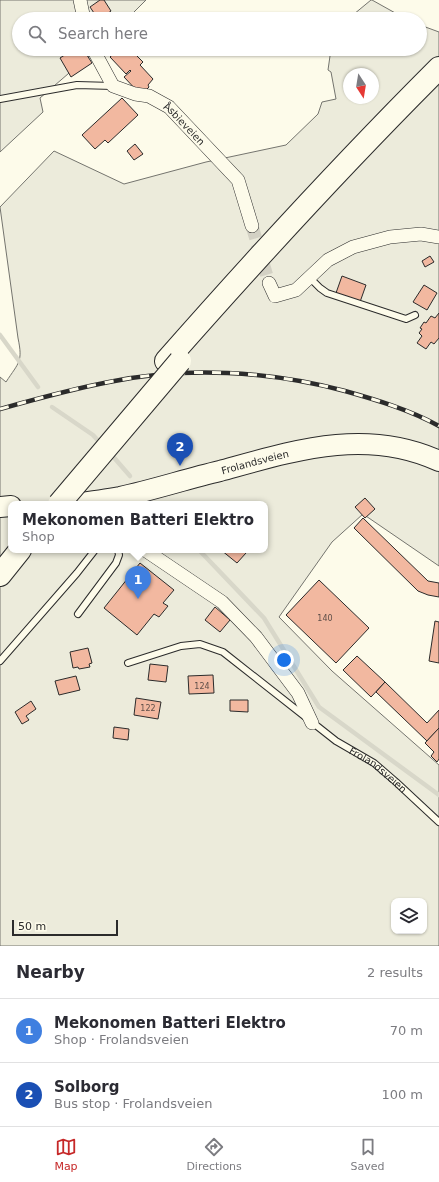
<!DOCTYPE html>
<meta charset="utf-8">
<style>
:root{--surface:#fff;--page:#f7f7f7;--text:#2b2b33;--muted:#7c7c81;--line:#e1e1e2;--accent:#c62828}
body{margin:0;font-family:"DejaVu Sans",sans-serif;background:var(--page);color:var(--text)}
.controls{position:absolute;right:12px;bottom:12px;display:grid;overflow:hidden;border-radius:8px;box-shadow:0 1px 3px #0004}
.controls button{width:36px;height:36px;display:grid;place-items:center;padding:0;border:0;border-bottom:1px solid var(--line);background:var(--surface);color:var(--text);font:20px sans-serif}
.compass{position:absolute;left:343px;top:68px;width:36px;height:36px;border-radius:50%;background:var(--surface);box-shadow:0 1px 3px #0004;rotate:168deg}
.scale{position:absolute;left:12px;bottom:10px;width:106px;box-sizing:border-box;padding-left:4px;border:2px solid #2b2b2b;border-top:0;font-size:11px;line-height:14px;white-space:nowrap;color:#2b2b2b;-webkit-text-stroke:3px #fdfbea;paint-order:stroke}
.you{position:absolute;left:284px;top:660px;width:14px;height:14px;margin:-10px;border:3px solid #fff;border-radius:50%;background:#1a73e8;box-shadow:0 0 0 6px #1a73e833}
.badge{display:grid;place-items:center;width:26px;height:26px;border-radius:50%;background:var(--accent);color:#fff;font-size:13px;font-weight:700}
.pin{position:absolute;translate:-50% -33px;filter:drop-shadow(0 1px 2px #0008)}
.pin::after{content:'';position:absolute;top:21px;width:14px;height:12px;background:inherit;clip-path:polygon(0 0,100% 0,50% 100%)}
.popup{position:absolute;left:8px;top:501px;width:260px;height:52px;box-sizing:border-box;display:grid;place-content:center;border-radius:8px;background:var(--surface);filter:drop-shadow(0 1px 3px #0005);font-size:13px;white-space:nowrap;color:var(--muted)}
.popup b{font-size:15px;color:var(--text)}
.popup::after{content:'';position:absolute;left:50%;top:100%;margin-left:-8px;border:8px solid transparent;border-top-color:var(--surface)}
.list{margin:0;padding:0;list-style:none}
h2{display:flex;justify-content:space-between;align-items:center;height:52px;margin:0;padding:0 16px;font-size:17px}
h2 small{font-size:13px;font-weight:400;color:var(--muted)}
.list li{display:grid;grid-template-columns:26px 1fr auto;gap:12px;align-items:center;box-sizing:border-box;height:64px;padding:0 16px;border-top:1px solid var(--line)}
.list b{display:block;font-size:15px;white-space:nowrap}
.list p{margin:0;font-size:13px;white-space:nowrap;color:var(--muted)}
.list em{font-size:13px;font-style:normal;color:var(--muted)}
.icon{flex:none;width:22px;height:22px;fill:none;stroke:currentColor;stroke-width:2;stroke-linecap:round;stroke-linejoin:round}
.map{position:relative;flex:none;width:439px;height:946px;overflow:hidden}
.search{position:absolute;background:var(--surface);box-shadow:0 1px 3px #0004;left:12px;right:12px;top:12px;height:44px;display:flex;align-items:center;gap:10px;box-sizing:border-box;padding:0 14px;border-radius:22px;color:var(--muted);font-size:15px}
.sheet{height:180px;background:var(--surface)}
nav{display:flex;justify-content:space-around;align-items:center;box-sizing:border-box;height:56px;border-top:1px solid var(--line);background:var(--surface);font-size:11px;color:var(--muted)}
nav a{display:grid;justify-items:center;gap:2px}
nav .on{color:var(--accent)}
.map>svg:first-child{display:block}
.green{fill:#ecebdb;stroke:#74746e;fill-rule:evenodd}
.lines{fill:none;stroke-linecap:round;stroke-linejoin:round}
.stream{stroke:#d8d7c9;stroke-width:4.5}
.building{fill:#f2b8a0;stroke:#2b2b2b}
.street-tunnel{stroke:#d3d1c4;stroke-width:13;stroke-dasharray:13 6;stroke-linecap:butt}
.lane-casing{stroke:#2b2b2b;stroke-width:8}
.street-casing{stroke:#2b2b2b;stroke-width:14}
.primary-casing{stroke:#2b2b2b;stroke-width:22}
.highway-casing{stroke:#2b2b2b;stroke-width:24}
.lane{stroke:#fdfbea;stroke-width:6}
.street{stroke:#fdfbea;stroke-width:13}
.primary{stroke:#fdfbea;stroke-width:20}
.highway{stroke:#fdfbea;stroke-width:22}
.rail-casing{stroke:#2b2b2b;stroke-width:4.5}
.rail{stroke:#fdfbea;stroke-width:3;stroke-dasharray:9;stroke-linecap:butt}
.highway-bridge-casing{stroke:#2b2b2b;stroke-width:24;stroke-linecap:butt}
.highway-bridge{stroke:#fdfbea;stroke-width:22}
.labels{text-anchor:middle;stroke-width:3;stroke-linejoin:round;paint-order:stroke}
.number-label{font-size:8px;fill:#5d4e48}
.street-label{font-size:10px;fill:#2b2b2b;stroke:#fdfbea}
</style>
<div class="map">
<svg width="439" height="946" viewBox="0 0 439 946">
<rect width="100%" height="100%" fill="#fdfbea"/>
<!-- green -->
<g class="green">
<polygon points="0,0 146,0 127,19 19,19 19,49 97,49 40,98 43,112 0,152"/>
<polygon points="371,0 372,0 406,19 348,19"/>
<path d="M 420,25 L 439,32 L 439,566 L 363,514 L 332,542 L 279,617 L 332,671 L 439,765 L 439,946 L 0,946 L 0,377 L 6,382 C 19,362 23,362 18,338 L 0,207 L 54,151 L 124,184 L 206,162 L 286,145 L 318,114 L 322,102 L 336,99 L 331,72 L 328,70 L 331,49 L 420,49 ZM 349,74 L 373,74 L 373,98 L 349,98 ZM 11,504 L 265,504 L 265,550 L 11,550 ZM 394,901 L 424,901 L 424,931 L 394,931 Z"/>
</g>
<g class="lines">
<!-- stream -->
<g class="stream">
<polyline points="0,335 38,387"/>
<polyline points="52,407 93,435 102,445"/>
<polyline points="110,453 130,476"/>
<polyline points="199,550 264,618 319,707 439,795"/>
</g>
</g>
<!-- building -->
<g class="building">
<polygon points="100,0 104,0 111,11 100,19 98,19 90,7"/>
<polygon points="74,49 83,49 92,63 71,77 60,58"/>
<polygon points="119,49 130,49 143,62 140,65 153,79 148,85 149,87 143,93 139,93 124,77 131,71 130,70 126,74 110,57"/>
<polygon points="122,98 138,115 108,143 105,140 95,149 82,135"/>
<polygon points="135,144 143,154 134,160 127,151"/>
<polygon points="430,256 434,262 425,267 422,261"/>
<polygon points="342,276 366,285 360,302 336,293"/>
<polygon points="424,285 437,293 427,310 413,302"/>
<polygon points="439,313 439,338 434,344 431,342 426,349 417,343 422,336 419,333 422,329 420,328 424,322 426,323 431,316 435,318"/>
<polygon points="365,498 375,509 365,518 355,507"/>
<polygon points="363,518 428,581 439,583 439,597 428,595 418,591 354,528"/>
<polygon points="221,550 242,550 246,553 237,563"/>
<polygon points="140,563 174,590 163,603 168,606 159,617 154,614 137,635 104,608"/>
<polygon points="319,580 369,628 336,663 286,615"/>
<polygon points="215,607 230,620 220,632 205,620"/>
<polygon points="435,621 439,622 439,663 429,661"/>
<polygon points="88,648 92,663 89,664 90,667 79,669 78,667 73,668 70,652"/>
<polygon points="357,656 385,682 371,697 343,670"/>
<polygon points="150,664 168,666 166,682 148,680"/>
<polygon points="213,675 214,693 189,694 188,676"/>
<polygon points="76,676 80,690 59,695 55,681"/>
<polygon points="385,682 427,723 439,710 439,728 427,741 376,692"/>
<polygon points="136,698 161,702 158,719 134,715"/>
<polygon points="230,700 248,700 248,712 230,711"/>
<polygon points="31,701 36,709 26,716 29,720 22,724 15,712"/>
<polygon points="114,727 129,729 128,740 113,738"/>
<polygon points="439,728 439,759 437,762 431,756 434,752 425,743"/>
</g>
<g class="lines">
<!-- street-tunnel -->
<polyline class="street-tunnel" points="252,226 269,283"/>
<defs>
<g id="lane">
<polyline points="0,99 77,85 113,86"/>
<polyline points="310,278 320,288 327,293 406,319 415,315"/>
<polyline points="78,614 116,563 119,555 118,550"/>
<polyline points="0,661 77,573 95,550"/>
<path id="s1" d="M 128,663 L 181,646 L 200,644 L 223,652 L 336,741 L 374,763 L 396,782 L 439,822"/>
</g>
<g id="street">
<polyline points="80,0 84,19"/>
<path id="s2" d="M 93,49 L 113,86 L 135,94 L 149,96 L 169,107 L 238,180 L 252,226"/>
<polyline points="269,283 275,296 296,290 328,260 353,247 390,237 421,234 439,237"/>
<polyline points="145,550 222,602 256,637 298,693 312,723"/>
</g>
<g id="primary">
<path id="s3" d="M 72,504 C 88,502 104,500 120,497 C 153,490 186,479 220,471 C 293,451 365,427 439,461"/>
<polyline points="0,507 11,506"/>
</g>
<g id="highway">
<path d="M 166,361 C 254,261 344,163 439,68"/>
<polyline points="0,575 20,550"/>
</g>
</defs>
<!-- lane casing -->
<use href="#lane" class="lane-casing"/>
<!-- street casing -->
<use href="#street" class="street-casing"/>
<!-- primary casing -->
<use href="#primary" class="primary-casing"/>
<!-- highway casing -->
<use href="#highway" class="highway-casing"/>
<!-- lane -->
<use href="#lane" class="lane"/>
<!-- street -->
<use href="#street" class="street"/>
<!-- primary -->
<use href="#primary" class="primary"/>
<!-- highway -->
<use href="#highway" class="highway"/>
<defs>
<path id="rail" d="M 0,409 C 36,399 72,389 109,382 C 187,366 269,371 345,391 C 377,400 410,410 439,426"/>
</defs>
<!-- rail casing -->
<use href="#rail" class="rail-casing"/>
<!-- rail -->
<use href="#rail" class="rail"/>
<defs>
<polyline id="highway-bridge" points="59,504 180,361"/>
</defs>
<!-- highway-bridge casing -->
<use href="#highway-bridge" class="highway-bridge-casing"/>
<!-- highway-bridge -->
<use href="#highway-bridge" class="highway-bridge"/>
</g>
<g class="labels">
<!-- number labels -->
<g class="number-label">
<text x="325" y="621">140</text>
<text x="202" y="689">124</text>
<text x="148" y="711">122</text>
</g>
<!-- street labels -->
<g class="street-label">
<text dy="4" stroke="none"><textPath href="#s2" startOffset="125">Åsbieveien</textPath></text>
<text dy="4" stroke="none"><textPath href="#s3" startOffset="188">Frolandsveien</textPath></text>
<text dy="4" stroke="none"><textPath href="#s1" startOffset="294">Frolandsveien</textPath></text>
</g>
</g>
</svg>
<div class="controls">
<button><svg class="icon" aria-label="layers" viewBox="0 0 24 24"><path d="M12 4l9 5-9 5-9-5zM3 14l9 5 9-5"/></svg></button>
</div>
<svg class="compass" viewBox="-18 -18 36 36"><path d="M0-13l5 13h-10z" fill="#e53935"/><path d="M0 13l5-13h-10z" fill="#7c7c81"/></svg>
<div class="scale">50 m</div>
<div class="you"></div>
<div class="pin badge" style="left:138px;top:599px;background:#3f7fe0">1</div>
<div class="popup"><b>Mekonomen Batteri Elektro</b>Shop</div>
<div class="pin badge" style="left:180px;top:466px;background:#1a4fb4">2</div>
<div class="search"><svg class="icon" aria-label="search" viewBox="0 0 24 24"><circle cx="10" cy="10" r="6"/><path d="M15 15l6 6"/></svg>Search here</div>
</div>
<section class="sheet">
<h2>Nearby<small>2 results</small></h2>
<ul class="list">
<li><span class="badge" style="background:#3f7fe0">1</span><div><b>Mekonomen Batteri Elektro</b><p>Shop · Frolandsveien</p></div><em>70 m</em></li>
<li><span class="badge" style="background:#1a4fb4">2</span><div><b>Solborg</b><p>Bus stop · Frolandsveien</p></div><em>100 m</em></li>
</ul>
</section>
<nav>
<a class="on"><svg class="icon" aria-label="map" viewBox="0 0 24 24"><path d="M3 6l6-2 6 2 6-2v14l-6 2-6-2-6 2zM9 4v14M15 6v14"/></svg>Map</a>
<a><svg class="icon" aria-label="directions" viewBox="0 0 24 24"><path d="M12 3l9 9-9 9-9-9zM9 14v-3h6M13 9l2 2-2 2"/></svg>Directions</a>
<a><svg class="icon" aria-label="saved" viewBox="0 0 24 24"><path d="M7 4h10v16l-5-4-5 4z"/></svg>Saved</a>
</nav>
